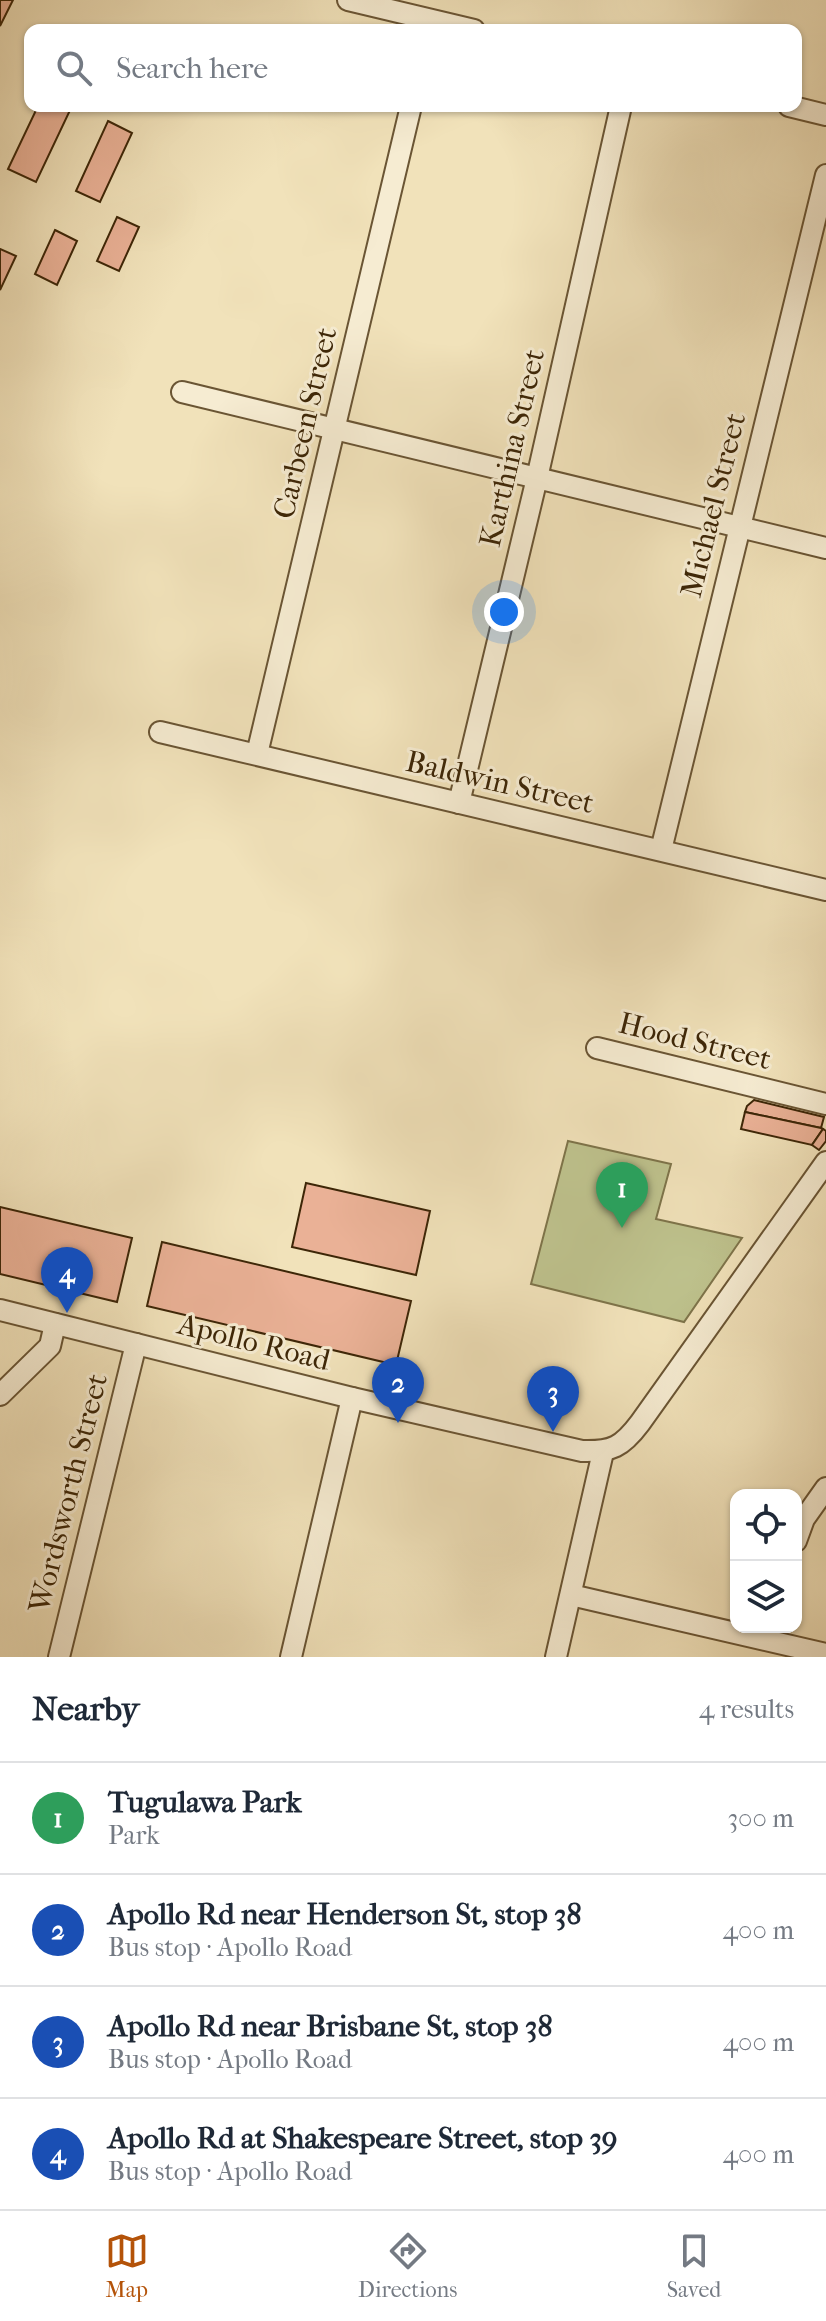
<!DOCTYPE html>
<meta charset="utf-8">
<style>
:root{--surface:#fff;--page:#f6f6f7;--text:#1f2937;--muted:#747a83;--line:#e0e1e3;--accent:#b45309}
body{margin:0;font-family:"IM FELL French Canon",serif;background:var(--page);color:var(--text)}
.controls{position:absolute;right:24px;bottom:24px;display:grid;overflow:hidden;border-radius:16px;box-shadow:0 2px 6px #0004}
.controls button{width:72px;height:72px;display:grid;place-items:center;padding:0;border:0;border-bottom:2px solid var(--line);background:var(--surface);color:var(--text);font:40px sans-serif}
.you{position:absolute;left:504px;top:612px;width:28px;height:28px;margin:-20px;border:6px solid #fff;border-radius:50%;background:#1a73e8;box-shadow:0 0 0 12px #1a73e833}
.badge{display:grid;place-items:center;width:52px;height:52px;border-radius:50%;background:var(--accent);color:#fff;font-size:26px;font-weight:700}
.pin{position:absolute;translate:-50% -66px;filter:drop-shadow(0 2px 4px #0008)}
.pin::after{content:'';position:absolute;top:42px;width:28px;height:24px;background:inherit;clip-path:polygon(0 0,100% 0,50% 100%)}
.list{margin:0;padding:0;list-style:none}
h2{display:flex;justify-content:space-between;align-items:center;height:104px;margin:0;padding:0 32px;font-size:34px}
h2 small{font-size:26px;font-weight:400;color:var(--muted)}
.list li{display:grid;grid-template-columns:52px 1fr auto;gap:24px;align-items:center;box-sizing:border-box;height:112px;padding:0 32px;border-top:2px solid var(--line)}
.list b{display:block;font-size:30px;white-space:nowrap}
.list p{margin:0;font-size:26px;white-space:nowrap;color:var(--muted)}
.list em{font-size:26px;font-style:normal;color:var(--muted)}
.icon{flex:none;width:44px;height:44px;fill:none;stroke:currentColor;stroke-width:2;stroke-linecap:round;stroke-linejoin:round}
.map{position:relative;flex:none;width:826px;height:1657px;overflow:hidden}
.search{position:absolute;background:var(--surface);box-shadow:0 2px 6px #0004;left:24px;right:24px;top:24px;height:88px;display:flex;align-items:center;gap:20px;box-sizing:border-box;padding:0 28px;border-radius:16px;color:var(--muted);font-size:30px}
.sheet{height:552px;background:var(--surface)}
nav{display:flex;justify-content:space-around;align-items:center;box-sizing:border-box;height:112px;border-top:2px solid var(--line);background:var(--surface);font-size:22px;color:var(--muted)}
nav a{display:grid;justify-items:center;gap:4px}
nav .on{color:var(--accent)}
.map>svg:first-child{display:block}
.green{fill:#bec28d;stroke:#7e744a;stroke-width:2}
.building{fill:#eab196;stroke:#3d2607;stroke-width:2}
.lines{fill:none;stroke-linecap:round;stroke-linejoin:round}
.minor-casing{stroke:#6a5534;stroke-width:24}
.minor{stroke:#f6ecd2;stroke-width:20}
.labels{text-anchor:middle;stroke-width:6;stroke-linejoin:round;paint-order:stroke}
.street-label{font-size:30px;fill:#3d2607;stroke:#f6ecd2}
</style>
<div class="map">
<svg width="826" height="1657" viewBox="0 0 826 1657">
<rect width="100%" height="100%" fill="#f1e2ba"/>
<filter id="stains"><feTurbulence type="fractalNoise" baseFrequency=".0025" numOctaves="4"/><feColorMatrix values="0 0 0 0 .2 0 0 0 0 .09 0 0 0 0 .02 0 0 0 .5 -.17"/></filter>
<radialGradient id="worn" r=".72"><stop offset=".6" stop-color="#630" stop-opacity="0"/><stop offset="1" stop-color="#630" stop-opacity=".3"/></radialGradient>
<!-- green -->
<polygon class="green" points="568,1141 671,1164 656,1219 742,1238 684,1322 531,1284"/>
<!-- building -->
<g class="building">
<polygon points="0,0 13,0 0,26"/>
<polygon points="38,106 72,106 36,182 8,169"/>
<polygon points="108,121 132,133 100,202 76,191"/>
<polygon points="117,217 139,227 119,271 97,261"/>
<polygon points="55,230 77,241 57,285 35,274"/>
<polygon points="0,249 16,256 0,290"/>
<polygon points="754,1100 824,1117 821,1128 745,1112 747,1106"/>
<polygon points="745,1112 821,1128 823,1129 812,1145 741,1129"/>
<polygon points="823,1129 826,1131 826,1141 819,1150 812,1145"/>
<polygon points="306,1183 430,1211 416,1275 292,1247"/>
<polygon points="0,1207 132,1238 117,1302 0,1274"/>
<polygon points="162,1242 411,1301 396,1365 147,1306"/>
</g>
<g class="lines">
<defs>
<g id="minor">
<polyline points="348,0 474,30"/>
<polyline points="789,106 826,115"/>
<polyline points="182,392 826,548"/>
<polyline points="160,732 826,890"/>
<polyline points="257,754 411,106"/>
<polyline points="459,803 537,478 621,106"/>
<polyline points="661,850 826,175"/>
<polyline points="597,1048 826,1104"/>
<path d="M 0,1310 L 352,1398 L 582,1451 C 612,1452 622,1447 640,1423 L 826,1162"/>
<polyline points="0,1395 50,1346 55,1324"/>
<polyline points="796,1541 804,1519 826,1488"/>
<polyline points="571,1595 826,1654"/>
<polyline points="59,1657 136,1344"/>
<polyline points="291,1657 352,1398"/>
<polyline points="556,1657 603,1452"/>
</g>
</defs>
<!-- minor casing -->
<use href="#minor" class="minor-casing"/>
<!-- minor -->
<use href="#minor" class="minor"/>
</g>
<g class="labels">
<!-- street labels -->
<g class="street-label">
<text transform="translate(305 423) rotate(-77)" y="10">Carbeen Street</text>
<text transform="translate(512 448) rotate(-77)" y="10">Karthina Street</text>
<text transform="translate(713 505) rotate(-76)" y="10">Michael Street</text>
<text transform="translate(500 782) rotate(13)" y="10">Baldwin Street</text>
<text transform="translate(695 1041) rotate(14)" y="10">Hood Street</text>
<text transform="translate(254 1342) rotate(14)" y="10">Apollo Road</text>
<text transform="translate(68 1493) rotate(-76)" y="10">Wordsworth Street</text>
</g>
</g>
<rect width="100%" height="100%" filter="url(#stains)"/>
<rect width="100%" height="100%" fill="url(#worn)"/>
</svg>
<div class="controls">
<button><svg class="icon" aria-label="locate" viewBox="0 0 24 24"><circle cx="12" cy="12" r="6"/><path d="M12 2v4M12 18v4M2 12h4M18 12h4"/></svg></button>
<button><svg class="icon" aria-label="layers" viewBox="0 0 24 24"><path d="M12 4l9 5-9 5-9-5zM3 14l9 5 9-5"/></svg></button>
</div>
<div class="you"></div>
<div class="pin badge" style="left:622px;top:1228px;background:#2e9e5b">1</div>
<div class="pin badge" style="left:398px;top:1423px;background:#1a4fb4">2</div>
<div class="pin badge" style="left:553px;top:1432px;background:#1a4fb4">3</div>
<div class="pin badge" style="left:67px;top:1313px;background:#1a4fb4">4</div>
<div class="search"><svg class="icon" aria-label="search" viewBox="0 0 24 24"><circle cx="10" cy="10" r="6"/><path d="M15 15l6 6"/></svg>Search here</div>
</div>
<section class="sheet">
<h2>Nearby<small>4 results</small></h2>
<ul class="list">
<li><span class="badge" style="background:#2e9e5b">1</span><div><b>Tugulawa Park</b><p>Park</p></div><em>300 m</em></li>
<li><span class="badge" style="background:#1a4fb4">2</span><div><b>Apollo Rd near Henderson St, stop 38</b><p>Bus stop · Apollo Road</p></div><em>400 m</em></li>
<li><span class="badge" style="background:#1a4fb4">3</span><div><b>Apollo Rd near Brisbane St, stop 38</b><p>Bus stop · Apollo Road</p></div><em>400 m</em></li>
<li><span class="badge" style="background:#1a4fb4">4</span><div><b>Apollo Rd at Shakespeare Street, stop 39</b><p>Bus stop · Apollo Road</p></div><em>400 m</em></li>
</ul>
</section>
<nav>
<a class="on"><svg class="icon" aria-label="map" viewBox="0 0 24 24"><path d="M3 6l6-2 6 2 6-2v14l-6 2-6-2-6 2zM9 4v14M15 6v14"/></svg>Map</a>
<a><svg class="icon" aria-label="directions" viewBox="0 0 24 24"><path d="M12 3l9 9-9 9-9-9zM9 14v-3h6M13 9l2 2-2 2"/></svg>Directions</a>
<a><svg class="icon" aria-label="saved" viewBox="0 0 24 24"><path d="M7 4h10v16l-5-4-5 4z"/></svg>Saved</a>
</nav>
